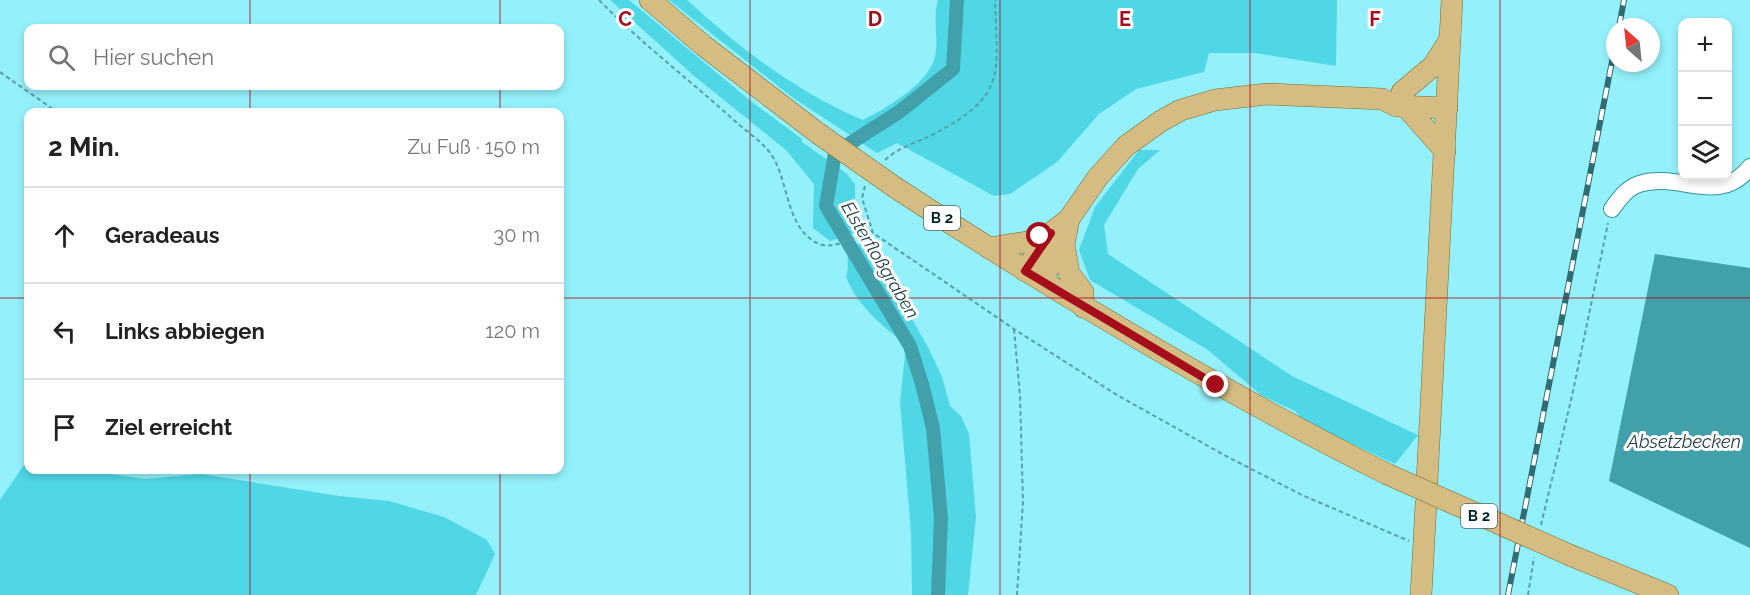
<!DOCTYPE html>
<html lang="de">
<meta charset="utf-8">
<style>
:root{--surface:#fff;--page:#f2f2f2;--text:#222;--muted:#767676;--line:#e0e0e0}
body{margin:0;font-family:Raleway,sans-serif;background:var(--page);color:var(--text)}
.controls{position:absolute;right:18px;top:18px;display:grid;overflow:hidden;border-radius:12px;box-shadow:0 3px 9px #0003}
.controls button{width:54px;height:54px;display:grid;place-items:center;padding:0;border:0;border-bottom:2px solid var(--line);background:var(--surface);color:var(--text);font:30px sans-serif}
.compass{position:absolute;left:1606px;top:18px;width:54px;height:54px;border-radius:50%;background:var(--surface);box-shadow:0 3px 9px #0003;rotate:333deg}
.stop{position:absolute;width:18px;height:18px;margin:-14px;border:4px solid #a50d1a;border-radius:50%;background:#fff}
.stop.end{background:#a50d1a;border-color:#fff;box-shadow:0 2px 6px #0008}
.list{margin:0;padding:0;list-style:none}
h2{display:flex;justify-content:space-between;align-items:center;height:78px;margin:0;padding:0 24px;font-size:26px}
h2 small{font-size:20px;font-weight:400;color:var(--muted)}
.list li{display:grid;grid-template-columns:39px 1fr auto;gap:18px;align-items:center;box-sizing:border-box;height:96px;padding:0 24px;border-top:2px solid var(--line)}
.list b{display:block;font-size:22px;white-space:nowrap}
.list em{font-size:20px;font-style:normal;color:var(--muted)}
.icon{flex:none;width:33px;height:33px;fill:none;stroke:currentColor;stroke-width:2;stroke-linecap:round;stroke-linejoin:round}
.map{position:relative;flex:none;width:1750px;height:595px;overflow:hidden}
.search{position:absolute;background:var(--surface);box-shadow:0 3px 9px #0003;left:24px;top:24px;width:540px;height:66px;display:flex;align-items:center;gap:15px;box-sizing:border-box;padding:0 21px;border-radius:12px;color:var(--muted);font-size:22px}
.panel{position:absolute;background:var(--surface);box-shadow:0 3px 9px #0003;left:24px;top:108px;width:540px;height:366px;border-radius:12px}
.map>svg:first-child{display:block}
.green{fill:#4fd7e6}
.water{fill:#42a0ab}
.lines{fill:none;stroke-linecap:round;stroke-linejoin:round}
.canal{stroke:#42a0ab;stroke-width:14}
.minor-casing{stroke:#33949f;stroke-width:18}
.major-casing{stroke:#786c2d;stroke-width:22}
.path{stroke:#58a0a8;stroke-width:2;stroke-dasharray:4.5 3;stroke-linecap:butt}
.minor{stroke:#fff;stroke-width:16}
.major{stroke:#d4bc82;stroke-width:21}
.rail-casing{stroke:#326c72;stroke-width:6}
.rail{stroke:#fff;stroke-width:4;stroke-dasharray:11;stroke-linecap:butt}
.major-bridge-casing{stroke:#786c2d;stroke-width:22;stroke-linecap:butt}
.major-bridge{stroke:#d4bc82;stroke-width:21}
.route{stroke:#a50d1a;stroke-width:8}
.grid{fill:none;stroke:#a50d1a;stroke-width:1.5;stroke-opacity:0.55}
.labels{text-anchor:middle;stroke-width:6;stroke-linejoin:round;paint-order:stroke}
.shield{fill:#fff;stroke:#4c686b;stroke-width:1.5}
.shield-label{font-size:15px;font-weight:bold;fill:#00282c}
.water-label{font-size:18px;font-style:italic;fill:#223f43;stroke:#fff}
.grid-label{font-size:20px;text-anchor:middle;font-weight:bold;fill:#a50d1a;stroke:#fff;stroke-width:6;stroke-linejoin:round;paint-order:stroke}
</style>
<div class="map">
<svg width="1750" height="595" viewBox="0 0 1750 595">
<rect width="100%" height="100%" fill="#94f1fc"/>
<!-- green -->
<g class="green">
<polygon points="610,0 629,0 752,102 802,139 802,142 846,173 855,184 855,200 861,222 860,231 830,241 813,228 814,184 786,150 693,75"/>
<path d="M 669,0 L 687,0 C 739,48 798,93 863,120 C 885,109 926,85 934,60 C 940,41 932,20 938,0 L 1337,0 L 1336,66 L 1255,53 L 1209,53 L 1204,72 L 1136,89 L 1099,114 L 1057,162 L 1010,194 L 994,196 L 897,143 L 877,153 L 792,97 Z"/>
<polygon points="1139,150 1160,150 1138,169 1104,225 1108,254 1292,376 1418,435 1395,464 1304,421 1295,411 1261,395 1208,350 1090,280 1079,250 1095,207"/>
<path d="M 861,244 L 874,245 L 889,279 L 929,349 L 942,377 L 950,406 L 961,416 L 969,434 L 976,517 L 968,595 L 912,595 L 911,531 L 900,403 L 906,345 C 881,324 859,308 846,277 C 850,266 845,258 850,246 Z"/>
<polygon points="28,459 28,470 85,470 145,479 201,474 339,496 389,501 444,517 487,540 495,554 476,595 0,595 0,500"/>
</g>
<!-- water -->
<polygon class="water" points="1655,254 1750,268 1750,548 1609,481"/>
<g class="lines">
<!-- canal -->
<polyline class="canal" points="938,595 941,518 933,428 922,384 910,346 826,206 835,153 899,112 953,69 957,0"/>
<defs>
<path id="minor" d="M 1612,209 C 1619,199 1627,188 1639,184 C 1679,171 1719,207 1750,167"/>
<g id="major">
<polyline points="650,0 704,46 819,134"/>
<polyline points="1402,92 1433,66 1449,41"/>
<polyline points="1406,107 1445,151"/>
<path d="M 896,188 C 1055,292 1217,389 1387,474"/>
<polyline points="1064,244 1069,273 1083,292 1083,307"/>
<polyline points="989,248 1027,242 1051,233"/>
<polyline points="1025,271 1051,233 1069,219 1098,177 1126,146 1161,121 1181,110 1215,100 1267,94 1382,99 1396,106 1447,108"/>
<polyline points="1041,280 1064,244 1069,219"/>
<polyline points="1427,481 1452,0"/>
<polyline points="1572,556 1668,595"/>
<polyline points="1421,595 1426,504"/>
</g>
</defs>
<!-- minor casing -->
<use href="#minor" class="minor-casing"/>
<!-- major casing -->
<use href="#major" class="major-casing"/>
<!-- path -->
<g class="path">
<path d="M 599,0 C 642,44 691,81 736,122 C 746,131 758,139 767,149 C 790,174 783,228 819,244 C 833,250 858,236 872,231"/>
<polyline points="0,72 57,112"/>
<path d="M 885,160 C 899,147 918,142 934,134 C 1008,95 997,74 995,0"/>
<polyline points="865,186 862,198 873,233 1014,329 1117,395 1226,456 1302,495 1409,541"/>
<polyline points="1014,329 1020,396 1023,501 1017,595"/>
<polyline points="1541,525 1572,396 1608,223"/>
<polyline points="1528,595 1534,557"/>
</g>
<!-- minor -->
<use href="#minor" class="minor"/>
<!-- major -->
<use href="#major" class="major"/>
<defs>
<g id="rail">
<polyline points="1619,27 1624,0"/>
<polyline points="1508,595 1615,46"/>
</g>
</defs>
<!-- rail casing -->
<use href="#rail" class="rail-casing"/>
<!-- rail -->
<use href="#rail" class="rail"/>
<defs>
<g id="major-bridge">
<polyline points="819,134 896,188"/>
<polyline points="1387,474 1572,556"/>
</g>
</defs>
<!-- major-bridge casing -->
<use href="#major-bridge" class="major-bridge-casing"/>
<!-- major-bridge -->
<use href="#major-bridge" class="major-bridge"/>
</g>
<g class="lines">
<!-- route -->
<polyline class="route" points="1040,236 1051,233 1025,271 1216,385"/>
</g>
<!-- grid -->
<path class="grid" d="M 250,0 L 250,28M 500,0 L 500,28M 750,0 L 750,595M 1000,0 L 1000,595M 1250,0 L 1250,595M 1500,0 L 1500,595M 250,86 L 250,112M 500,86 L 500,112M 0,298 L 28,298M 560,298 L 1750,298M 250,470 L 250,595M 500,470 L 500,595"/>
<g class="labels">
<!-- shield labels -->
<g class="shield">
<rect x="924" y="206" width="36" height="24" rx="4.5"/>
<rect x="1461" y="504" width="36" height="24" rx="4.5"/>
</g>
<g class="shield-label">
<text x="942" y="223">B 2</text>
<text x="1479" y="521">B 2</text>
</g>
<!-- water labels -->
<g class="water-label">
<text transform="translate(880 260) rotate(59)" y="6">Elsterfloßgraben</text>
<text x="1684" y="448">Absetzbecken</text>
</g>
</g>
<g class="grid-label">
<text x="625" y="26">C</text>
<text x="875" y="26">D</text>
<text x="1125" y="26">E</text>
<text x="1375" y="26">F</text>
</g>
</svg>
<div class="controls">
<button>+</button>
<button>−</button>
<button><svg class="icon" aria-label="layers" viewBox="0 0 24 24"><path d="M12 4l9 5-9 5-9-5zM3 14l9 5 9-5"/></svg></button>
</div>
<svg class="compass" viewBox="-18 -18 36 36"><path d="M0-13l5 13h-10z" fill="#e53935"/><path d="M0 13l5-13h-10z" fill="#767676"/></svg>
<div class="stop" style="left:1040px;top:236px"></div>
<div class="stop end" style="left:1216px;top:385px"></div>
<div class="search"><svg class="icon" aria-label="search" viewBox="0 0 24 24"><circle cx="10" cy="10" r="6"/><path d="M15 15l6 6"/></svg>Hier suchen</div>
<section class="panel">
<h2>2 Min.<small>Zu Fuß · 150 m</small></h2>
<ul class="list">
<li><svg class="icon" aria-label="ahead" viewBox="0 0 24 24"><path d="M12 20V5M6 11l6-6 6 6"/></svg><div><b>Geradeaus</b></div><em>30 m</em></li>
<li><svg class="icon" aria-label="left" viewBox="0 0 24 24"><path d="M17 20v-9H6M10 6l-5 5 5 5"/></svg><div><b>Links abbiegen</b></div><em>120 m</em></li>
<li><svg class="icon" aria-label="arrive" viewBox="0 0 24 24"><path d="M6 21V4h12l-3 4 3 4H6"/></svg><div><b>Ziel erreicht</b></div></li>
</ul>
</section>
</div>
